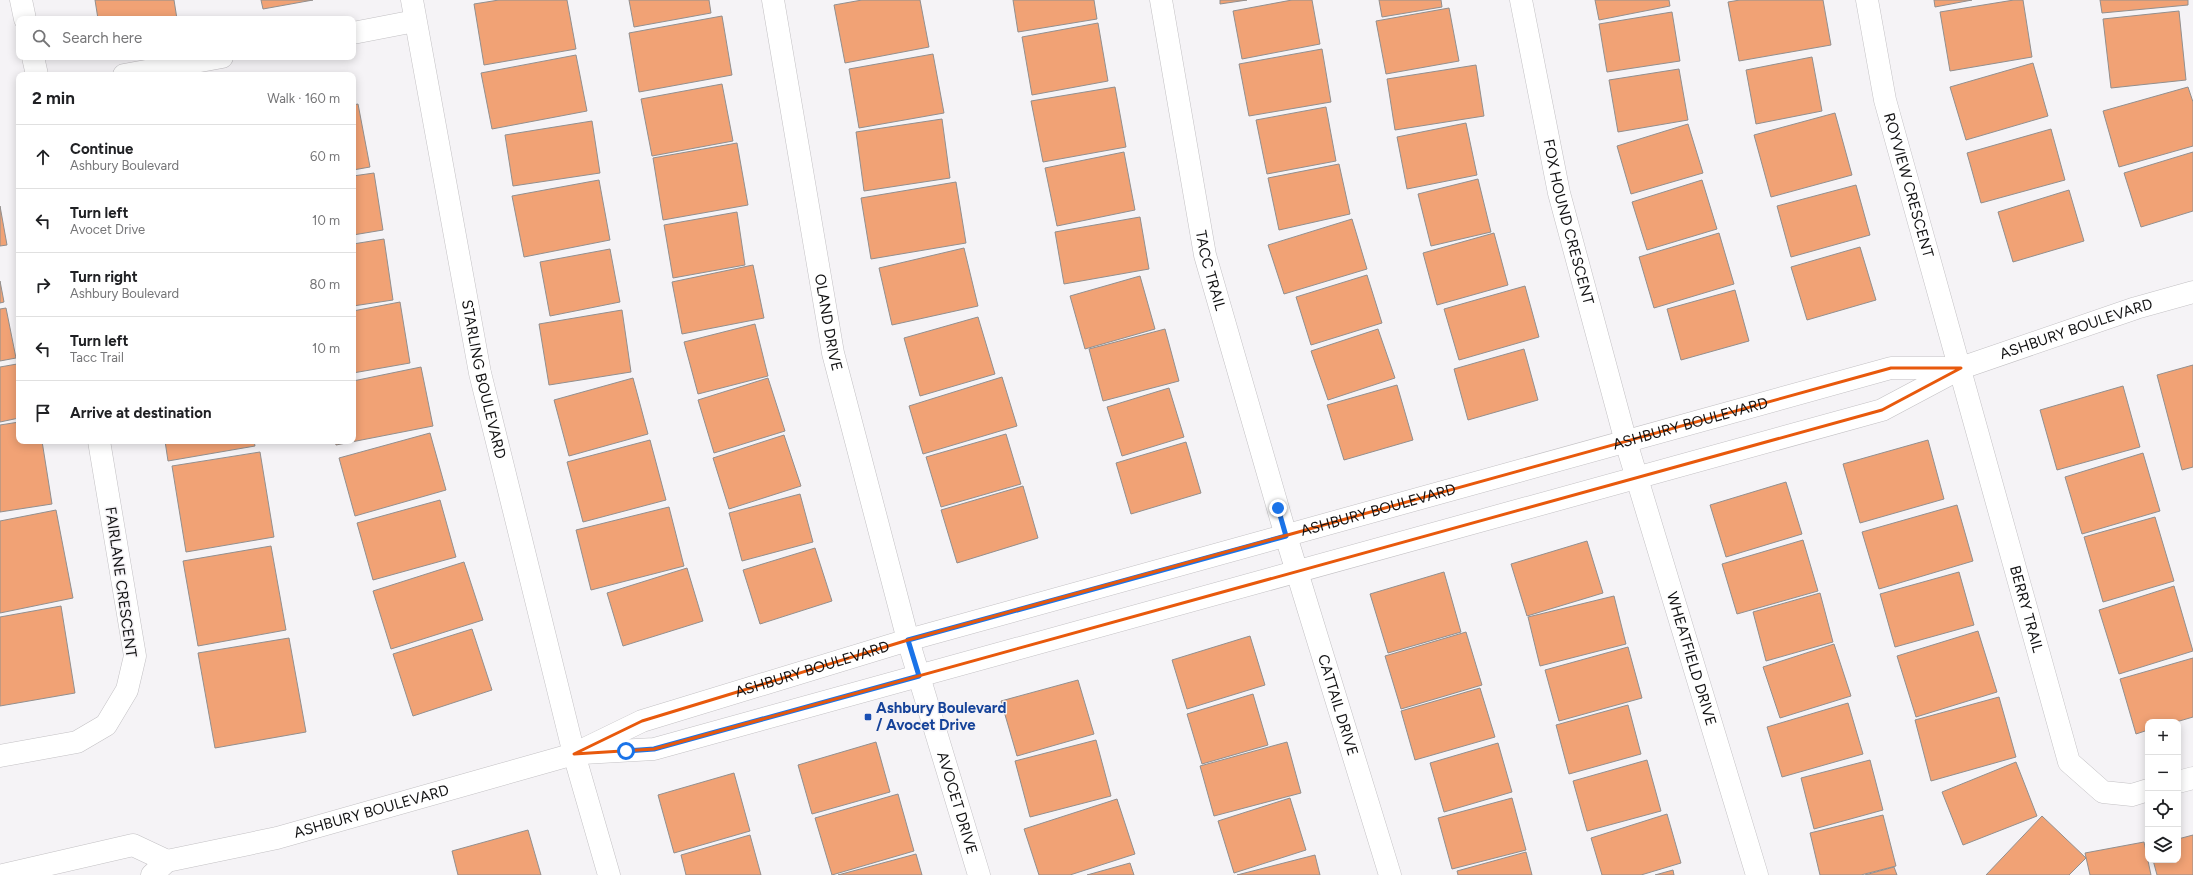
<!DOCTYPE html>
<meta charset="utf-8">
<style>
:root{--surface:#fff;--page:#f6f6f6;--text:#202124;--muted:#757577;--line:#e0e0e0}
body{margin:0;font-family:Figtree,sans-serif;background:var(--page);color:var(--text)}
.controls{position:absolute;right:12px;bottom:12px;display:grid;overflow:hidden;border-radius:8px;box-shadow:0 2px 10px #0003}
.controls button{width:36px;height:36px;display:grid;place-items:center;padding:0;border:0;border-bottom:1px solid var(--line);background:var(--surface);color:var(--text);font:20px sans-serif}
.stop{position:absolute;width:12px;height:12px;margin:-9px;border:3px solid #1a73e8;border-radius:50%;background:#fff}
.stop.end{background:#1a73e8;border-color:#fff;box-shadow:0 1px 4px #0008}
.list{margin:0;padding:0;list-style:none}
h2{display:flex;justify-content:space-between;align-items:center;height:52px;margin:0;padding:0 16px;font-size:17px}
h2 small{font-size:13px;font-weight:400;color:var(--muted)}
.list li{display:grid;grid-template-columns:26px 1fr auto;gap:12px;align-items:center;box-sizing:border-box;height:64px;padding:0 16px;border-top:1px solid var(--line)}
.list b{display:block;font-size:15px;white-space:nowrap}
.list p{margin:0;font-size:13px;white-space:nowrap;color:var(--muted)}
.list em{font-size:13px;font-style:normal;color:var(--muted)}
.icon{flex:none;width:22px;height:22px;fill:none;stroke:currentColor;stroke-width:2;stroke-linecap:round;stroke-linejoin:round}
.map{position:relative;flex:none;width:2193px;height:875px;overflow:hidden}
.search{position:absolute;background:var(--surface);box-shadow:0 2px 10px #0003;left:16px;top:16px;width:340px;height:44px;display:flex;align-items:center;gap:10px;box-sizing:border-box;padding:0 14px;border-radius:8px;color:var(--muted);font-size:15px}
.panel{position:absolute;background:var(--surface);box-shadow:0 2px 10px #0003;left:16px;top:72px;width:340px;height:372px;border-radius:8px}
.map>svg:first-child{display:block}
.building{fill:#f1a275;stroke:#928f8e}
.lines{fill:none;stroke-linecap:round;stroke-linejoin:round}
.minor-casing{stroke:#c3c1c4;stroke-width:23}
.minor{stroke:#fff;stroke-width:22}
.route{stroke:#1a73e8;stroke-width:5}
.marked{fill:none;stroke:#e8590c;stroke-width:3;stroke-linejoin:round}
.transit-dot{fill:#1a4fb4;stroke:#f5f3f6;stroke-width:1.5}
.labels{text-anchor:middle;stroke-width:3;stroke-linejoin:round;paint-order:stroke}
.street-label{font-size:15px;fill:#121213;stroke:#f5f3f6}
.transit-label{font-size:15px;font-weight:bold;fill:#164399;stroke:#f5f3f6;text-anchor:start}
</style>
<div class="map">
<svg width="2193" height="875" viewBox="0 0 2193 875">
<rect width="100%" height="100%" fill="#f5f3f6"/>
<!-- building -->
<g class="building">
<polygon points="95,0 174,0 177,19 98,19"/>
<polygon points="261,0 313,0 263,9"/>
<polygon points="499,0 567,0 576,49 484,65 474,4"/>
<polygon points="629,0 709,0 711,13 634,27"/>
<polygon points="862,0 920,0 929,47 845,63 834,5"/>
<polygon points="1013,0 1094,0 1097,19 1018,32"/>
<polygon points="1220,0 1247,0 1220,4"/>
<polygon points="1292,0 1312,0 1320,44 1242,59 1233,11"/>
<polygon points="1379,0 1441,0 1442,7 1382,17"/>
<polygon points="1595,0 1669,0 1670,6 1599,20"/>
<polygon points="1740,0 1823,0 1831,45 1739,61 1728,2"/>
<polygon points="1934,0 1972,0 1935,7"/>
<polygon points="2014,0 2023,0 2032,57 1950,71 1940,12"/>
<polygon points="2100,0 2188,0 2188,5 2102,13"/>
<polygon points="1449,8 1459,61 1386,74 1376,21"/>
<polygon points="2179,11 2186,80 2111,88 2103,19"/>
<polygon points="1672,12 1680,61 1607,72 1599,24"/>
<polygon points="722,16 732,75 639,92 629,33"/>
<polygon points="1098,23 1108,81 1032,95 1022,37"/>
<polygon points="1322,49 1331,102 1249,116 1239,64"/>
<polygon points="933,54 944,113 859,128 849,69"/>
<polygon points="576,55 587,111 492,129 481,73"/>
<polygon points="1812,57 1822,111 1756,124 1746,70"/>
<polygon points="2033,63 2048,116 1966,140 1950,87"/>
<polygon points="1476,65 1484,116 1395,130 1387,79"/>
<polygon points="1679,69 1688,120 1618,132 1609,80"/>
<polygon points="722,84 733,141 652,156 641,99"/>
<polygon points="1115,87 1126,147 1043,162 1031,101"/>
<polygon points="2188,87 2193,102 2193,146 2119,167 2103,111"/>
<polygon points="358,104 370,167 353,170 353,105"/>
<polygon points="1326,107 1336,161 1267,174 1256,120"/>
<polygon points="1835,113 1852,175 1771,197 1754,135"/>
<polygon points="942,119 950,178 864,191 856,132"/>
<polygon points="592,121 600,173 513,186 505,135"/>
<polygon points="1466,123 1477,175 1407,189 1397,137"/>
<polygon points="1688,124 1703,173 1631,194 1617,146"/>
<polygon points="2051,129 2065,180 1981,203 1967,153"/>
<polygon points="737,143 748,205 663,220 653,158"/>
<polygon points="1124,152 1135,210 1057,226 1045,168"/>
<polygon points="2193,152 2193,211 2141,227 2124,173"/>
<polygon points="1339,164 1350,214 1279,230 1268,178"/>
<polygon points="374,173 383,230 353,235 353,176"/>
<polygon points="1478,179 1491,232 1431,246 1418,194"/>
<polygon points="599,180 610,240 524,257 512,196"/>
<polygon points="1702,180 1717,229 1647,250 1632,202"/>
<polygon points="956,182 966,243 871,259 861,198"/>
<polygon points="1856,185 1870,235 1791,257 1777,206"/>
<polygon points="2069,190 2084,241 2013,262 1998,212"/>
<polygon points="0,206 7,245 0,246"/>
<polygon points="737,212 745,265 673,278 664,225"/>
<polygon points="1140,217 1149,269 1064,284 1055,232"/>
<polygon points="1352,219 1367,269 1284,294 1268,245"/>
<polygon points="1494,233 1508,285 1437,305 1423,253"/>
<polygon points="1719,233 1734,284 1654,308 1639,257"/>
<polygon points="384,239 393,300 353,306 353,244"/>
<polygon points="1860,247 1876,300 1807,320 1791,267"/>
<polygon points="964,248 978,306 892,325 879,268"/>
<polygon points="610,249 620,302 550,316 540,262"/>
<polygon points="753,265 764,318 682,334 672,282"/>
<polygon points="1367,275 1382,323 1311,345 1296,297"/>
<polygon points="1140,276 1155,329 1085,349 1070,296"/>
<polygon points="0,281 4,302 0,303"/>
<polygon points="1525,286 1539,337 1459,360 1444,309"/>
<polygon points="1735,290 1749,341 1681,360 1667,309"/>
<polygon points="400,302 410,363 353,373 353,311"/>
<polygon points="6,308 16,358 0,361 0,309"/>
<polygon points="622,310 631,372 549,385 539,324"/>
<polygon points="978,317 995,374 920,396 904,338"/>
<polygon points="755,324 768,376 698,394 684,342"/>
<polygon points="1165,329 1179,381 1103,401 1089,349"/>
<polygon points="1378,329 1395,378 1328,400 1311,351"/>
<polygon points="1524,349 1538,400 1468,420 1454,369"/>
<polygon points="17,364 19,377 19,418 0,422 0,367"/>
<polygon points="2193,365 2193,467 2182,470 2157,375"/>
<polygon points="421,367 433,426 336,445 335,441 353,441 353,381"/>
<polygon points="1002,377 1017,426 923,454 909,406"/>
<polygon points="633,378 648,434 569,456 554,400"/>
<polygon points="768,378 785,431 714,453 698,400"/>
<polygon points="1397,385 1413,440 1344,460 1327,405"/>
<polygon points="2123,386 2140,447 2057,470 2040,410"/>
<polygon points="1169,388 1184,437 1122,456 1107,407"/>
<polygon points="19,422 19,441 42,441 52,504 0,512 0,425"/>
<polygon points="430,433 446,490 355,516 339,458"/>
<polygon points="1006,434 1021,484 941,507 926,457"/>
<polygon points="784,435 801,486 729,509 713,458"/>
<polygon points="650,440 666,500 583,522 567,462"/>
<polygon points="1928,440 1944,499 1860,523 1843,464"/>
<polygon points="165,441 254,441 255,446 168,461"/>
<polygon points="1186,442 1201,493 1131,514 1116,463"/>
<polygon points="260,452 274,537 186,552 172,466"/>
<polygon points="2143,453 2160,511 2082,534 2065,477"/>
<polygon points="1786,482 1802,534 1726,557 1710,505"/>
<polygon points="1023,486 1038,538 957,563 941,510"/>
<polygon points="800,494 813,542 742,561 729,513"/>
<polygon points="440,500 456,557 373,580 357,523"/>
<polygon points="1957,505 1973,561 1879,589 1862,532"/>
<polygon points="669,507 684,566 591,590 576,530"/>
<polygon points="56,510 73,598 0,613 0,521"/>
<polygon points="2155,517 2174,581 2103,602 2084,537"/>
<polygon points="1803,540 1818,591 1737,614 1722,564"/>
<polygon points="1587,541 1603,593 1527,616 1511,564"/>
<polygon points="271,546 286,630 198,646 183,561"/>
<polygon points="815,548 832,601 760,624 743,570"/>
<polygon points="464,562 483,620 391,649 373,591"/>
<polygon points="687,568 703,621 623,646 607,593"/>
<polygon points="1444,572 1461,632 1388,653 1370,594"/>
<polygon points="1959,572 1974,625 1895,647 1880,594"/>
<polygon points="2174,586 2193,651 2119,674 2099,610"/>
<polygon points="1820,593 1833,642 1766,661 1753,612"/>
<polygon points="1614,596 1626,644 1540,666 1528,617"/>
<polygon points="61,606 75,693 0,706 0,617"/>
<polygon points="472,629 492,690 413,716 393,654"/>
<polygon points="1978,631 1997,692 1916,717 1897,656"/>
<polygon points="1466,632 1482,685 1401,709 1385,656"/>
<polygon points="1250,636 1265,685 1187,709 1172,660"/>
<polygon points="289,638 306,732 215,748 198,653"/>
<polygon points="1834,644 1851,696 1780,718 1763,667"/>
<polygon points="1628,647 1642,698 1559,721 1545,670"/>
<polygon points="2193,658 2193,717 2176,722 2148,722 2148,730 2136,734 2120,679"/>
<polygon points="1078,680 1094,734 1017,756 1001,701"/>
<polygon points="1480,688 1495,737 1415,760 1401,711"/>
<polygon points="1253,694 1268,745 1202,764 1187,714"/>
<polygon points="1999,697 2016,757 1931,781 1915,720"/>
<polygon points="1848,703 1863,754 1782,777 1767,727"/>
<polygon points="1628,705 1641,754 1569,774 1556,725"/>
<polygon points="1096,740 1111,796 1030,817 1015,761"/>
<polygon points="876,742 890,792 812,814 798,765"/>
<polygon points="1287,742 1301,793 1214,816 1200,766"/>
<polygon points="1498,743 1512,792 1444,812 1430,763"/>
<polygon points="1647,760 1661,811 1587,831 1573,781"/>
<polygon points="1870,760 1883,810 1814,829 1801,778"/>
<polygon points="2016,762 2037,816 1963,845 1942,792"/>
<polygon points="734,773 750,831 674,853 658,795"/>
<polygon points="898,794 914,851 832,875 815,818"/>
<polygon points="1290,798 1306,850 1234,873 1218,821"/>
<polygon points="1512,798 1526,850 1452,869 1438,818"/>
<polygon points="1117,799 1135,854 1070,875 1039,875 1024,829"/>
<polygon points="1667,814 1681,863 1641,875 1602,875 1591,838"/>
<polygon points="1883,815 1896,866 1861,875 1820,875 1810,833"/>
<polygon points="2042,816 2086,858 2069,875 1986,875"/>
<polygon points="528,830 541,875 458,875 452,851"/>
<polygon points="750,835 761,875 686,875 681,855"/>
<polygon points="2193,835 2193,875 2157,875 2153,860 2178,860 2178,839"/>
<polygon points="2144,842 2151,875 2090,875 2085,853"/>
<polygon points="1526,852 1532,875 1458,875 1457,871"/>
<polygon points="916,854 922,875 838,875"/>
<polygon points="1315,855 1320,875 1237,875"/>
<polygon points="1130,863 1134,875 1087,875"/>
<polygon points="1894,867 1897,875 1865,875"/>
<polygon points="1673,870 1674,875 1655,875"/>
</g>
<g class="lines">
<defs>
<g id="minor">
<polyline points="21,0 25,19"/>
<path id="s1" d="M 412,0 L 480,373 L 574,754 L 609,875"/>
<path id="s2" d="M 773,0 L 833,353 L 908,640 L 979,875"/>
<path id="s3" d="M 1161,0 L 1205,255 L 1286,536 L 1390,875"/>
<path id="s4" d="M 1521,0 L 1559,193 L 1626,442 L 1757,875"/>
<path id="s5" d="M 1867,0 L 1885,100 L 2069,762 L 2103,792 L 2132,795 L 2148,790"/>
<polyline points="353,33 415,21"/>
<polyline points="33,57 37,75"/>
<polyline points="124,75 222,57"/>
<path id="s6" d="M 583,753 L 654,749 L 1882,410 L 1961,368 L 2136,308 L 2193,292"/>
<polyline points="0,756 77,742 106,725 127,690 135,656 99,441"/>
<polyline points="2178,782 2193,778"/>
<polyline points="3,875 133,845 167,861"/>
<path id="s7" d="M 152,875 L 167,861 L 277,838 L 574,754 L 642,721 L 908,640 L 1891,368 L 1961,368"/>
</g>
</defs>
<!-- minor casing -->
<use href="#minor" class="minor-casing"/>
<!-- minor -->
<use href="#minor" class="minor"/>
</g>
<g class="lines">
<!-- route -->
<polyline class="route" points="626,751 654,749 919,676 908,640 1286,536 1278,508"/>
</g>
<!-- marked area -->
<path class="marked" d="M 1891,368 L 1961,368 L 1882,410 L 654,749 L 574,754 L 642,721 L 908,640 Z"/>
<!-- markers -->
<rect class="transit-dot" x="864" y="713" width="8" height="8" rx="2"/>
<g class="labels">
<!-- street labels -->
<g class="street-label">
<text dy="5" stroke="none"><textPath href="#s5" startOffset="190">ROYVIEW CRESCENT</textPath></text>
<text dy="5" stroke="none"><textPath href="#s4" startOffset="227">FOX HOUND CRESCENT</textPath></text>
<text dy="5" stroke="none"><textPath href="#s3" startOffset="275">TACC TRAIL</textPath></text>
<text dy="5" stroke="none"><textPath href="#s2" startOffset="327">OLAND DRIVE</textPath></text>
<text dy="5" stroke="none"><textPath href="#s6" startOffset="1556">ASHBURY BOULEVARD</textPath></text>
<text dy="5" stroke="none"><textPath href="#s1" startOffset="386">STARLING BOULEVARD</textPath></text>
<text dy="5" stroke="none"><textPath href="#s7" startOffset="1607">ASHBURY BOULEVARD</textPath></text>
<text dy="5" stroke="none"><textPath href="#s7" startOffset="1283">ASHBURY BOULEVARD</textPath></text>
<text transform="translate(121 582) rotate(82)" y="5">FAIRLANE CRESCENT</text>
<text dy="5" stroke="none"><textPath href="#s5" startOffset="630">BERRY TRAIL</textPath></text>
<text dy="5" stroke="none"><textPath href="#s4" startOffset="681">WHEATFIELD DRIVE</textPath></text>
<text dy="5" stroke="none"><textPath href="#s7" startOffset="695">ASHBURY BOULEVARD</textPath></text>
<text dy="5" stroke="none"><textPath href="#s3" startOffset="728">CATTAIL DRIVE</textPath></text>
<text dy="5" stroke="none"><textPath href="#s2" startOffset="825">AVOCET DRIVE</textPath></text>
<text dy="5" stroke="none"><textPath href="#s7" startOffset="231">ASHBURY BOULEVARD</textPath></text>
</g>
<!-- transit labels -->
<g class="transit-label">
<text x="876" y="713">Ashbury Boulevard<tspan x="876" dy="17">/ Avocet Drive</tspan></text>
</g>
</g>
</svg>
<div class="controls">
<button>+</button>
<button>−</button>
<button><svg class="icon" aria-label="locate" viewBox="0 0 24 24"><circle cx="12" cy="12" r="6"/><path d="M12 2v4M12 18v4M2 12h4M18 12h4"/></svg></button>
<button><svg class="icon" aria-label="layers" viewBox="0 0 24 24"><path d="M12 4l9 5-9 5-9-5zM3 14l9 5 9-5"/></svg></button>
</div>
<div class="stop" style="left:626px;top:751px"></div>
<div class="stop end" style="left:1278px;top:508px"></div>
<div class="search"><svg class="icon" aria-label="search" viewBox="0 0 24 24"><circle cx="10" cy="10" r="6"/><path d="M15 15l6 6"/></svg>Search here</div>
<section class="panel">
<h2>2 min<small>Walk · 160 m</small></h2>
<ul class="list">
<li><svg class="icon" aria-label="ahead" viewBox="0 0 24 24"><path d="M12 20V5M6 11l6-6 6 6"/></svg><div><b>Continue</b><p>Ashbury Boulevard</p></div><em>60 m</em></li>
<li><svg class="icon" aria-label="left" viewBox="0 0 24 24"><path d="M17 20v-9H6M10 6l-5 5 5 5"/></svg><div><b>Turn left</b><p>Avocet Drive</p></div><em>10 m</em></li>
<li><svg class="icon" aria-label="right" viewBox="0 0 24 24"><path d="M7 20v-9h11M14 6l5 5-5 5"/></svg><div><b>Turn right</b><p>Ashbury Boulevard</p></div><em>80 m</em></li>
<li><svg class="icon" aria-label="left" viewBox="0 0 24 24"><path d="M17 20v-9H6M10 6l-5 5 5 5"/></svg><div><b>Turn left</b><p>Tacc Trail</p></div><em>10 m</em></li>
<li><svg class="icon" aria-label="arrive" viewBox="0 0 24 24"><path d="M6 21V4h12l-3 4 3 4H6"/></svg><div><b>Arrive at destination</b></div></li>
</ul>
</section>
</div>
